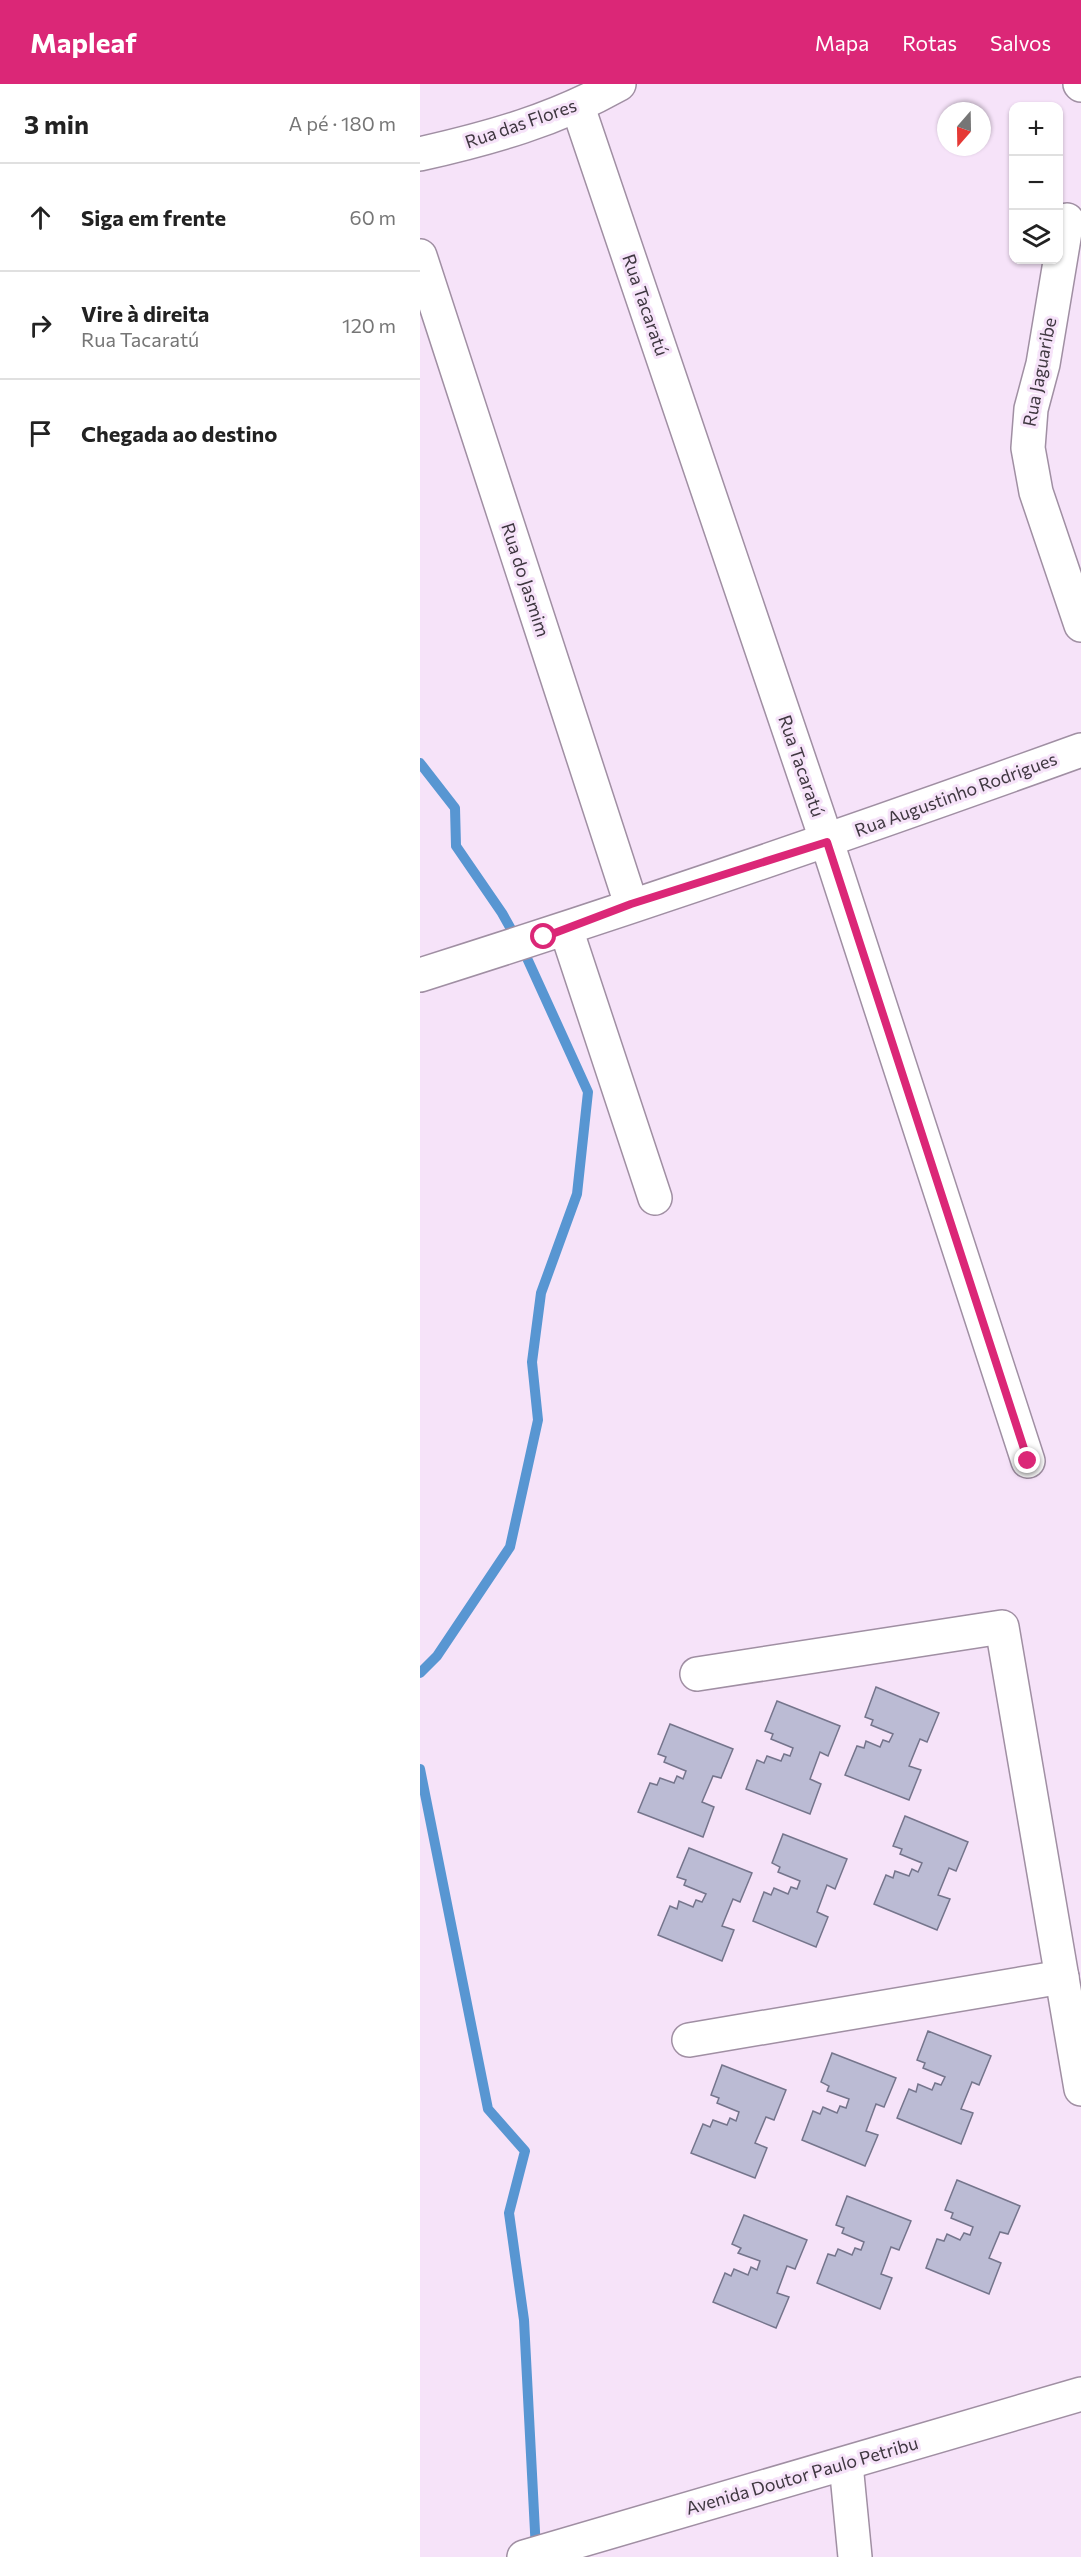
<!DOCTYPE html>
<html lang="pt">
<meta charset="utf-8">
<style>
:root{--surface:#fff;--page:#f6f6f6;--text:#222;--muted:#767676;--line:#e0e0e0;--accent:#db2777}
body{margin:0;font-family:Commissioner,sans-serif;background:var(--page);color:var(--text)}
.controls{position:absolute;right:18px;top:18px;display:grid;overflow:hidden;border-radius:12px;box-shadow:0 2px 4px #0004}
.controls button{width:54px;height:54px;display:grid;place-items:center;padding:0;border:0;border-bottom:2px solid var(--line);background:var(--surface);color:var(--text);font:30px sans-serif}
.compass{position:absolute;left:517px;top:18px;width:54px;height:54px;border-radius:50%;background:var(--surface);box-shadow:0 2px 4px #0004;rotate:200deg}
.stop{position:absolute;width:18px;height:18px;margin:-14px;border:4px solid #db2777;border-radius:50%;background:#fff}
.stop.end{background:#db2777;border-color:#fff;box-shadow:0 2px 6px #0008}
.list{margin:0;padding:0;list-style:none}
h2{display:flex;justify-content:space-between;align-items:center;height:78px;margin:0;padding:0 24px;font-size:26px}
h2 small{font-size:20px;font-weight:400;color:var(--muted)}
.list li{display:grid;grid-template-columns:39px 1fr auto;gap:18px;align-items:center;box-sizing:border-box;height:108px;padding:0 24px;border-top:2px solid var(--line)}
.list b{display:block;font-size:22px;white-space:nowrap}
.list p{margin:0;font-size:20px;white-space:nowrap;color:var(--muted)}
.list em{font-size:20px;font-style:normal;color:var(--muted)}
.icon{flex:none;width:33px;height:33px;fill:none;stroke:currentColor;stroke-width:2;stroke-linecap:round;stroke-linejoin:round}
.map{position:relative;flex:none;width:661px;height:2473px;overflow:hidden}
header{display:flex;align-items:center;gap:36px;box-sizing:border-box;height:84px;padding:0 30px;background:var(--accent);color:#fff}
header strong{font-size:28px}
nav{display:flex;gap:33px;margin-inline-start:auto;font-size:21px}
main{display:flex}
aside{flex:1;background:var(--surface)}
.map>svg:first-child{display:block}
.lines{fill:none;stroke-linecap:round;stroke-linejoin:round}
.stream{stroke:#5896d2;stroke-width:10}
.building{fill:#bbbbd4;stroke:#75758c;stroke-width:1.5}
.minor-casing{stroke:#a08fa3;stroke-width:36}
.minor{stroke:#fff;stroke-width:33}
.route{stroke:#db2777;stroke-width:8}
.labels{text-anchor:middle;stroke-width:6;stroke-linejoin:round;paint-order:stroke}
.street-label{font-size:18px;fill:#3f3740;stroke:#f6e3f9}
</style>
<header>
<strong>Mapleaf</strong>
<nav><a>Mapa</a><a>Rotas</a><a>Salvos</a></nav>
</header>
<main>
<aside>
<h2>3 min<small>A pé · 180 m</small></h2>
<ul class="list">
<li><svg class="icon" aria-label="ahead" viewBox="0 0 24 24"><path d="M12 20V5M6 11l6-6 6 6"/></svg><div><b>Siga em frente</b></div><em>60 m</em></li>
<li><svg class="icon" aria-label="right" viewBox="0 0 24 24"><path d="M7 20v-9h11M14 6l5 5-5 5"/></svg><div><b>Vire à direita</b><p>Rua Tacaratú</p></div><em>120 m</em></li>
<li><svg class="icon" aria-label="arrive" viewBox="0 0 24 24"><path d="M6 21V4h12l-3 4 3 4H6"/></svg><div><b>Chegada ao destino</b></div></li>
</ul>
</aside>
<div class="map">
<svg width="661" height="2473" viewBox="0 0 661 2473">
<rect width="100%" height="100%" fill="#f6e3f9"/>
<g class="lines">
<!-- stream -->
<g class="stream">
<polyline points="0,679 35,724 36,762 82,829 106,872 168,1008 157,1110 121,1209 112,1278 118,1336 90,1463 17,1572 0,1589"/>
<polyline points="0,1685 68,2025 105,2067 89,2129 104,2236 116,2467"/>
</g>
</g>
<!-- building -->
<g class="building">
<polygon points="456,1603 519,1629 507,1658 500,1655 489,1682 501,1686 489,1716 425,1691 437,1662 444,1664 446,1657 460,1663 463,1656 469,1658 473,1650 451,1641 453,1636 445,1633"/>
<polygon points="357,1617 420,1642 408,1672 400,1668 390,1695 401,1700 390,1730 326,1705 337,1676 344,1679 347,1672 361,1677 364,1670 370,1672 373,1664 351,1655 353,1650 345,1647"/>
<polygon points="250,1640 313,1665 301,1694 293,1692 282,1718 294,1723 283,1753 218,1728 230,1699 237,1701 240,1694 254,1699 257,1692 263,1695 266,1687 244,1678 246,1673 238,1670"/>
<polygon points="485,1732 548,1758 536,1787 529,1784 518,1811 530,1815 517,1846 454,1820 466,1791 473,1794 475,1787 489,1792 492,1785 498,1788 502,1779 480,1770 482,1765 473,1762"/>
<polygon points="363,1750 427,1775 415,1805 407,1801 397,1828 408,1833 396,1863 333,1837 344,1808 351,1811 354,1804 368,1810 371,1803 377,1805 380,1797 358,1788 360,1783 352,1779"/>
<polygon points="269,1764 332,1789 320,1818 313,1815 302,1842 314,1846 302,1877 238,1851 250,1822 257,1825 259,1817 273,1823 276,1816 282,1818 286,1810 264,1801 266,1796 257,1793"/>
<polygon points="508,1947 571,1972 559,2001 552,1998 541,2025 553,2029 541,2060 477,2034 489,2005 496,2008 498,2000 512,2006 515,1999 521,2001 525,1993 503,1984 505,1979 497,1976"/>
<polygon points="412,1969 476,1994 464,2023 456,2020 446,2047 458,2051 445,2082 382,2056 393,2027 400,2030 403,2023 417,2029 420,2022 426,2024 429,2015 407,2007 409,2002 401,1998"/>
<polygon points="302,1981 366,2006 354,2036 346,2033 335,2059 347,2064 335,2094 271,2069 283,2040 290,2043 293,2036 307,2041 310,2034 316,2037 319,2028 297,2019 299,2014 291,2011"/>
<polygon points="537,2096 600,2122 588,2150 580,2148 569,2174 581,2179 569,2210 506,2184 517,2155 524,2157 527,2150 540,2156 544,2149 550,2151 553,2143 531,2134 533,2129 525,2126"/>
<polygon points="427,2112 491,2137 479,2166 471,2163 461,2190 472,2194 460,2225 397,2199 408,2170 415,2172 418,2165 432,2171 435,2164 441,2166 444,2158 422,2149 424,2144 416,2141"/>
<polygon points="324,2131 387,2156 375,2185 367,2182 357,2209 369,2213 356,2244 293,2218 305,2189 311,2192 314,2185 328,2191 331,2183 337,2186 340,2177 318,2169 321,2164 312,2160"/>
</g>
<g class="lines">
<defs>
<g id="minor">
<polyline points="660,0 661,1"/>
<polyline points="158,23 407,758 608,1377"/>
<path d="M 0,70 C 71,54 135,36 199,0"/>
<polyline points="647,136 623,280 611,325 608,364 616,408 661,541"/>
<polyline points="0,172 211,820"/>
<polyline points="146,845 235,1114"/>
<path d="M 0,891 C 222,821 442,745 661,666"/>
<polyline points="277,1590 582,1543 661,2005"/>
<polyline points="269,1956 642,1893"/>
<polyline points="426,2380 435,2473"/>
<polyline points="104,2473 661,2310"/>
</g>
</defs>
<!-- minor casing -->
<use href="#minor" class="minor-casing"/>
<!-- minor -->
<use href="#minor" class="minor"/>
</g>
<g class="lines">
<!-- route -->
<polyline class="route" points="124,853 211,820 407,758 608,1377"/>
</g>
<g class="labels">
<!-- street labels -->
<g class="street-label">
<text transform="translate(101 40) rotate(-19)" y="6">Rua das Flores</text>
<text transform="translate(225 221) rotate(71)" y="6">Rua Tacaratú</text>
<text transform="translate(620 288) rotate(-79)" y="6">Rua Jaguaribe</text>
<text transform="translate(105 496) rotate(72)" y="6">Rua do Jasmim</text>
<text transform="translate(381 682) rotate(71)" y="6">Rua Tacaratú</text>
<text transform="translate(536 711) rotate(-20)" y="6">Rua Augustinho Rodrigues</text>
<text transform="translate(382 2392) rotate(-16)" y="6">Avenida Doutor Paulo Petribu</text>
</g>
</g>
</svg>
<div class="controls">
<button>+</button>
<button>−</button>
<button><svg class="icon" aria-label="layers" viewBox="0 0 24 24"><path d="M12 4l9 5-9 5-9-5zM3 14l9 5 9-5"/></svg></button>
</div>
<svg class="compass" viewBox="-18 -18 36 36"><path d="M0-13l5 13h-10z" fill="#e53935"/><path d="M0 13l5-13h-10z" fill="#767676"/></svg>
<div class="stop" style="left:124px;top:853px"></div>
<div class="stop end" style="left:608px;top:1377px"></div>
</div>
</main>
